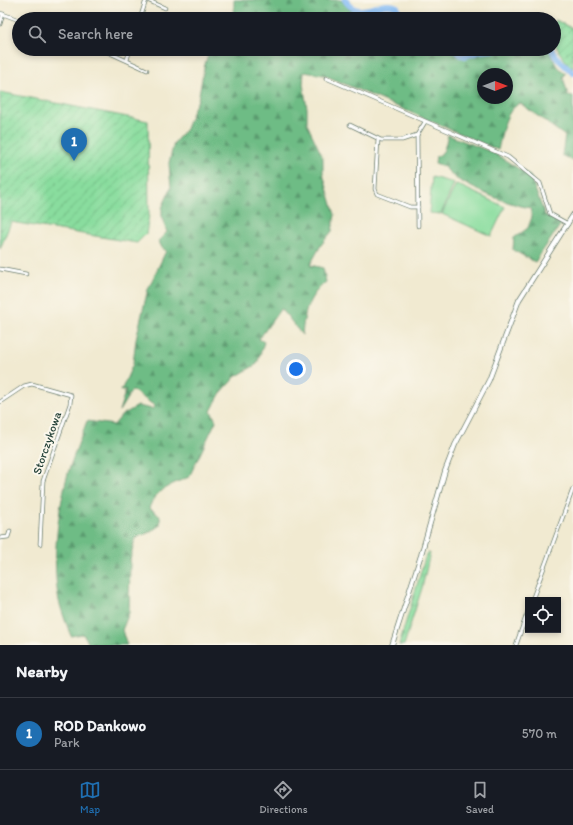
<!DOCTYPE html>
<style>
:root{--surface:#171b24;--page:#20242c;--text:#f1f3f6;--muted:#9ea1a6;--line:#363941;--accent:#1f6fb2}
body{margin:0;font-family:Itim,sans-serif;background:var(--page);color:var(--text)}
.controls{position:absolute;right:12px;bottom:12px;display:grid;overflow:hidden;border-radius:0px;box-shadow:0 2px 6px #0003}
.controls button{width:36px;height:36px;display:grid;place-items:center;padding:0;border:0;border-bottom:1px solid var(--line);background:var(--surface);color:var(--text);font:20px sans-serif}
.compass{position:absolute;left:477px;top:68px;width:36px;height:36px;border-radius:50%;background:var(--surface);box-shadow:0 2px 6px #0003;rotate:90deg}
.you{position:absolute;left:296px;top:369px;width:14px;height:14px;margin:-10px;border:3px solid #fff;border-radius:50%;background:#1a73e8;box-shadow:0 0 0 6px #1a73e833}
.badge{display:grid;place-items:center;width:26px;height:26px;border-radius:50%;background:var(--accent);color:#fff;font-size:13px;font-weight:700}
.pin{position:absolute;translate:-50% -33px;filter:drop-shadow(0 1px 2px #0008)}
.pin::after{content:'';position:absolute;top:21px;width:14px;height:12px;background:inherit;clip-path:polygon(0 0,100% 0,50% 100%)}
.list{margin:0;padding:0;list-style:none}
h2{display:flex;justify-content:space-between;align-items:center;height:52px;margin:0;padding:0 16px;font-size:17px}
h2 small{font-size:13px;font-weight:400;color:var(--muted)}
.list li{display:grid;grid-template-columns:26px 1fr auto;gap:12px;align-items:center;box-sizing:border-box;height:72px;padding:0 16px;border-top:1px solid var(--line)}
.list b{display:block;font-size:15px;white-space:nowrap}
.list p{margin:0;font-size:13px;white-space:nowrap;color:var(--muted)}
.list em{font-size:13px;font-style:normal;color:var(--muted)}
.icon{flex:none;width:22px;height:22px;fill:none;stroke:currentColor;stroke-width:2;stroke-linecap:round;stroke-linejoin:round}
.map{position:relative;flex:none;width:573px;height:645px;overflow:hidden}
.search{position:absolute;background:var(--surface);box-shadow:0 2px 6px #0003;left:12px;right:12px;top:12px;height:44px;display:flex;align-items:center;gap:10px;box-sizing:border-box;padding:0 14px;border-radius:22px;color:var(--muted);font-size:15px}
.sheet{height:124px;background:var(--surface)}
nav{display:flex;justify-content:space-around;align-items:center;box-sizing:border-box;height:56px;border-top:1px solid var(--line);background:var(--surface);font-size:11px;color:var(--muted)}
nav a{display:grid;justify-items:center;gap:2px}
nav .on{color:var(--accent)}
.map>svg:first-child{display:block}
.grass{fill:url(#grass-tufts);stroke:#548d69}
.forest{fill:url(#forest-firs);stroke:#467c5c;fill-rule:evenodd}
.park{fill:#89dd9e;stroke:#548d69}
.garden{fill:url(#garden-furrows);stroke:#548d69}
.lines{fill:none;stroke-linecap:round;stroke-linejoin:round}
.river{stroke:#85bcf5;stroke-width:6}
.minor-casing{stroke:#687a6b;stroke-width:4.5}
.secondary-casing{stroke:#687a6b;stroke-width:5.5}
.minor{stroke:#fff;stroke-width:3}
.secondary{stroke:#fff;stroke-width:4}
.labels{text-anchor:middle;stroke-width:4;stroke-linejoin:round;paint-order:stroke}
.street-label{font-size:12px;fill:#1f3d34;stroke:#fbf7ec}
</style>
<div class="map">
<svg width="573" height="645" viewBox="0 0 573 645">
<defs>
<pattern id="grass-tufts" width="24" height="20" patternUnits="userSpaceOnUse"><rect width="24" height="20" fill="#89dd9e"/><path d="M3 7l-1-3M5 7V3M7 7l1-3M15 17l-1-3M17 17v-4M19 17l1-3" fill="none" stroke="#6fb482"/></pattern>
<pattern id="forest-firs" width="22" height="20" patternUnits="userSpaceOnUse"><rect width="22" height="20" fill="#6ebc85"/><path d="M5 1l3.5 6h-7zM16 11l3.5 6h-7z" fill="#5a9a6e"/></pattern>
<pattern id="garden-furrows" width="10" height="10" patternUnits="userSpaceOnUse"><rect width="10" height="10" fill="#89dd9e"/><path d="M-1 1l2-2M0 10L10 0M9 11l2-2" fill="none" stroke="#6fb482"/></pattern>
</defs>
<rect width="100%" height="100%" fill="#fbf7ec"/>
<filter id="ink" filterUnits="userSpaceOnUse"><feTurbulence type="fractalNoise" baseFrequency=".025" numOctaves="2"/><feDisplacementMap in="SourceGraphic" scale="8" xChannelSelector="R" yChannelSelector="G"/><feConvolveMatrix kernelMatrix="1 2 1 2 8 2 1 2 1" color-interpolation-filters="sRGB"/></filter>
<filter id="wash" filterUnits="userSpaceOnUse"><feTurbulence type="fractalNoise" baseFrequency=".012" numOctaves="4" result="noise"/><feDisplacementMap in="SourceGraphic" scale="16" xChannelSelector="R" yChannelSelector="G"/><feGaussianBlur stdDeviation="0.9" result="paint"/><feColorMatrix in="noise" values="0 0 0 0 0 0 0 0 0 0 0 0 0 0 0 0 0 1.4 0 .05"/><feComposite in="paint" operator="in"/></filter>
<g filter="url(#wash)">
<rect width="100%" height="100%" fill="#f1ead1"/>
<!-- grass -->
<polygon class="grass" points="429,552 430,553 422,588 404,645 399,645 426,555"/>
<!-- forest -->
<g class="forest">
<polygon points="234,0 341,0 350,10 371,14 373,19 234,19"/>
<path d="M 211,49 L 451,49 L 460,56 L 472,57 L 480,54 L 501,52 L 509,49 L 548,49 L 556,65 L 566,74 L 563,77 L 568,95 L 573,96 L 573,161 L 562,155 L 565,136 L 520,103 C 504,111 502,134 498,150 L 324,75 L 304,72 L 303,84 L 307,108 L 307,124 L 323,158 L 323,174 L 335,215 L 332,231 L 321,245 L 310,265 L 323,268 L 326,282 C 308,296 304,313 302,335 L 281,308 L 259,339 L 264,342 L 257,364 L 235,377 L 220,394 L 211,411 L 216,421 L 189,477 C 172,484 155,490 149,508 L 160,516 L 160,525 L 150,532 L 135,538 L 130,560 L 129,613 L 122,630 L 127,645 L 89,645 L 86,638 L 82,634 L 71,636 C 67,625 62,613 59,601 C 51,563 58,507 69,470 C 74,454 81,437 87,421 L 114,425 L 122,415 L 138,406 L 152,409 L 155,406 L 132,390 L 119,411 L 126,389 L 121,391 L 133,364 L 136,339 L 148,289 L 166,251 L 160,246 L 158,241 L 167,232 L 162,218 L 162,208 L 171,188 L 169,163 L 174,143 L 186,129 L 193,110 L 198,100 L 205,63 ZM 483,74 L 507,74 L 507,98 L 483,98 Z"/>
<path d="M 448,135 L 494,153 L 530,176 L 545,215 L 561,224 L 535,262 L 513,250 L 514,238 L 528,228 L 532,217 L 530,208 C 505,203 479,192 457,179 C 447,173 449,167 435,163 L 436,156 L 440,155 L 444,150 Z"/>
</g>
<!-- park -->
<g class="park">
<polygon points="432,177 454,183 441,214 429,213"/>
<polygon points="456,184 505,207 491,236 442,214"/>
</g>
<!-- garden -->
<g class="garden">
<path d="M 556,20 L 573,29 L 573,69 C 561,57 547,38 556,20 Z"/>
<polygon points="0,92 148,121 149,215 146,234 137,243 11,222 0,249"/>
</g>
<g class="lines">
<!-- river -->
<g class="river">
<path d="M 345,0 C 347,3 351,7 355,9 C 370,14 383,0 397,7 L 400,19"/>
<polyline points="419,19 424,17 427,19"/>
<polyline points="455,49 461,55 466,56 481,51 500,49"/>
<polyline points="551,49 557,58 573,73"/>
</g>
</g>
</g>
<g filter="url(#ink)">
<g class="lines">
<defs>
<g id="minor">
<polyline points="147,0 165,8"/>
<polyline points="0,13 19,20"/>
<polyline points="140,19 146,0"/>
<polyline points="0,24 3,14"/>
<polyline points="101,49 147,70"/>
<polyline points="127,60 130,49"/>
<polyline points="326,78 508,157 540,183 550,214 568,224"/>
<polyline points="350,125 381,140 402,140 417,135 425,122"/>
<polyline points="417,135 418,226"/>
<polyline points="378,139 375,189 377,194 410,207 418,207"/>
<polyline points="0,269 26,274"/>
<polyline points="0,402 24,386 32,384 71,395 70,404 43,481 40,544"/>
<polyline points="0,538 8,537 10,531"/>
<polyline points="532,600 573,489"/>
<polyline points="516,645 528,611"/>
</g>
<polyline id="secondary" points="392,645 421,555 445,471 455,445 489,380 519,300 573,215"/>
</defs>
<!-- minor casing -->
<use href="#minor" class="minor-casing"/>
<!-- secondary casing -->
<use href="#secondary" class="secondary-casing"/>
<!-- minor -->
<use href="#minor" class="minor"/>
<!-- secondary -->
<use href="#secondary" class="secondary"/>
</g>
</g>
<g class="labels">
<!-- street labels -->
<g class="street-label">
<text transform="translate(47 443) rotate(-71)" y="4">Storczykowa</text>
</g>
</g>
</svg>
<div class="controls">
<button><svg class="icon" aria-label="locate" viewBox="0 0 24 24"><circle cx="12" cy="12" r="6"/><path d="M12 2v4M12 18v4M2 12h4M18 12h4"/></svg></button>
</div>
<svg class="compass" viewBox="-18 -18 36 36"><path d="M0-13l5 13h-10z" fill="#e53935"/><path d="M0 13l5-13h-10z" fill="#9ea1a6"/></svg>
<div class="you"></div>
<div class="pin badge" style="left:74px;top:161px">1</div>
<div class="search"><svg class="icon" aria-label="search" viewBox="0 0 24 24"><circle cx="10" cy="10" r="6"/><path d="M15 15l6 6"/></svg>Search here</div>
</div>
<section class="sheet">
<h2>Nearby<small></small></h2>
<ul class="list">
<li><span class="badge">1</span><div><b>ROD Dankowo</b><p>Park</p></div><em>570 m</em></li>
</ul>
</section>
<nav>
<a class="on"><svg class="icon" aria-label="map" viewBox="0 0 24 24"><path d="M3 6l6-2 6 2 6-2v14l-6 2-6-2-6 2zM9 4v14M15 6v14"/></svg>Map</a>
<a><svg class="icon" aria-label="directions" viewBox="0 0 24 24"><path d="M12 3l9 9-9 9-9-9zM9 14v-3h6M13 9l2 2-2 2"/></svg>Directions</a>
<a><svg class="icon" aria-label="saved" viewBox="0 0 24 24"><path d="M7 4h10v16l-5-4-5 4z"/></svg>Saved</a>
</nav>
